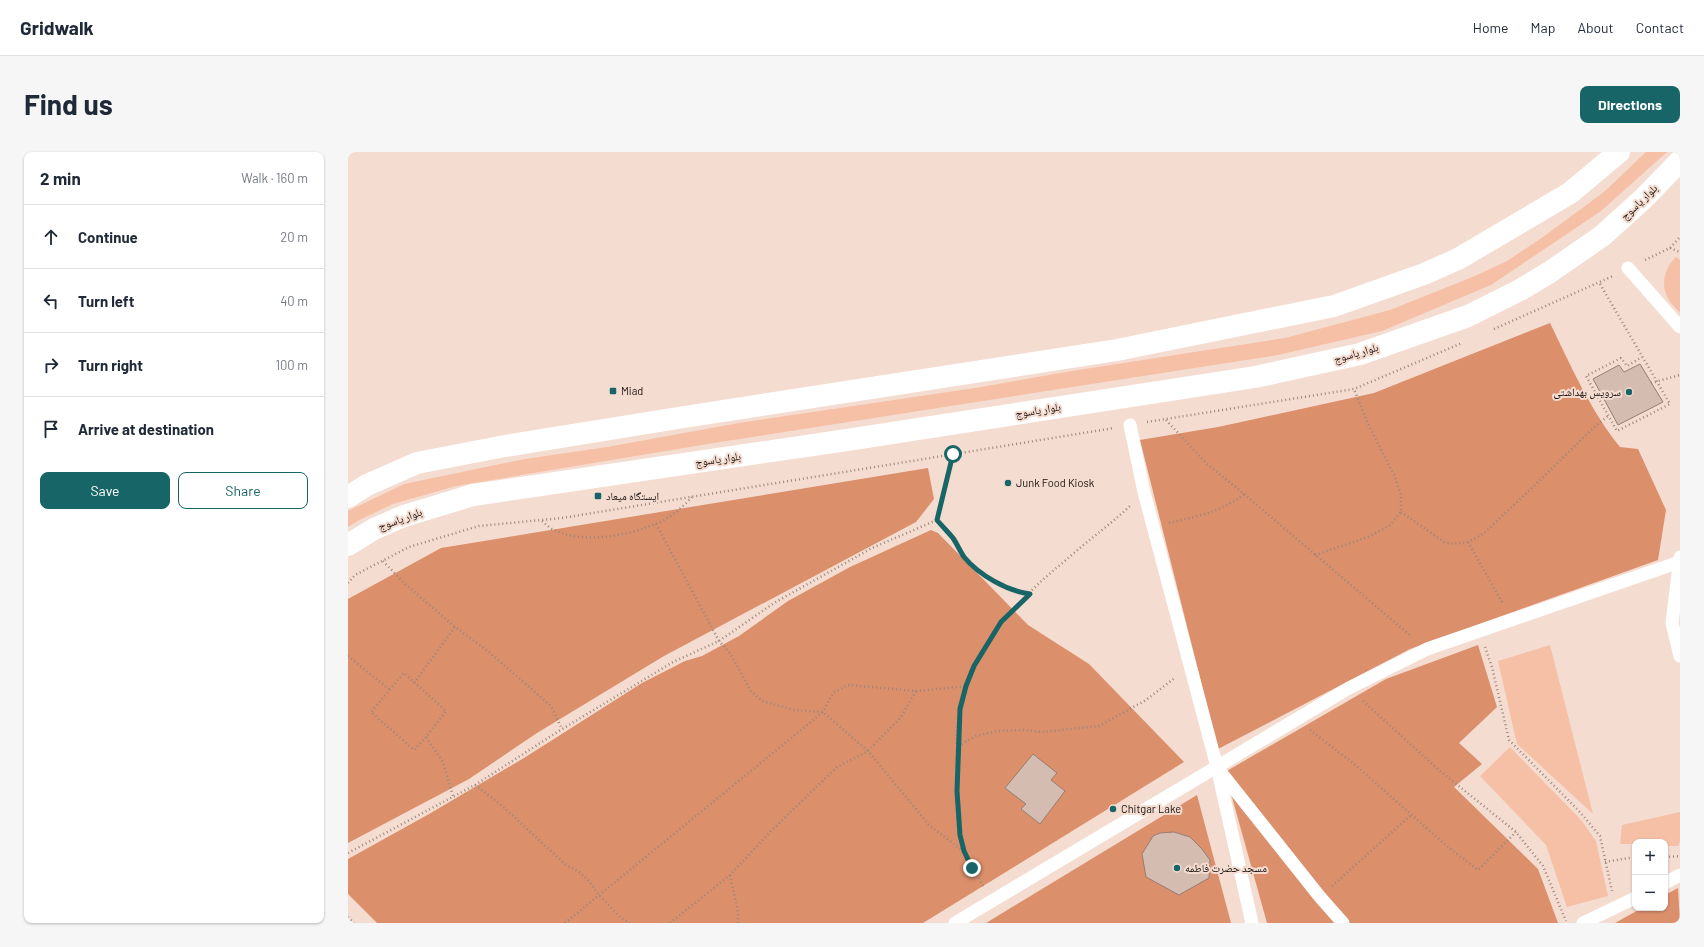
<!DOCTYPE html>
<meta charset="utf-8">
<style>
:root{--surface:#fff;--page:#f6f6f7;--text:#1f2937;--muted:#747a83;--line:#e0e1e3;--accent:#176566}
body{margin:0;font-family:Barlow,"Noto Naskh Arabic",sans-serif;background:var(--page);color:var(--text)}
.controls{position:absolute;right:12px;bottom:12px;display:grid;overflow:hidden;border-radius:8px;box-shadow:0 1px 3px #0004}
.controls button{width:36px;height:36px;display:grid;place-items:center;padding:0;border:0;border-bottom:1px solid var(--line);background:var(--surface);color:var(--text);font:20px sans-serif}
.stop{position:absolute;width:12px;height:12px;margin:-9px;border:3px solid #176566;border-radius:50%;background:#fff}
.stop.end{background:#176566;border-color:#fff;box-shadow:0 1px 4px #0008}
.list{margin:0;padding:0;list-style:none}
h2{display:flex;justify-content:space-between;align-items:center;height:52px;margin:0;padding:0 16px;font-size:17px}
h2 small{font-size:13px;font-weight:400;color:var(--muted)}
.list li{display:grid;grid-template-columns:26px 1fr auto;gap:12px;align-items:center;box-sizing:border-box;height:64px;padding:0 16px;border-top:1px solid var(--line)}
.list b{display:block;font-size:15px;white-space:nowrap}
.list em{font-size:13px;font-style:normal;color:var(--muted)}
.actions{display:flex;gap:8px;padding:12px 16px}
.actions a{flex:1;padding:9px 0;border:1px solid var(--accent);border-radius:8px;text-align:center;font-size:14px;color:var(--accent)}
.actions .main{background:var(--accent);color:#fff}
.icon{flex:none;width:22px;height:22px;fill:none;stroke:currentColor;stroke-width:2;stroke-linecap:round;stroke-linejoin:round}
.map{position:relative;flex:none;width:1332px;height:771px;overflow:hidden;border-radius:8px}
header{display:flex;align-items:center;gap:24px;box-sizing:border-box;height:56px;padding:0 20px;background:var(--surface);border-bottom:1px solid var(--line)}
header strong{font-size:19px}
nav{display:flex;gap:22px;margin-inline-start:auto;font-size:14px}
.intro{display:flex;align-items:center;justify-content:space-between;box-sizing:border-box;height:96px;padding:0 24px}
h1{margin:0;font-size:28px}
.button{padding:10px 18px;border-radius:8px;background:var(--accent);color:#fff;font-size:14px;font-weight:700}
main{display:flex;gap:24px;padding:0 24px}
aside{flex:1;background:var(--surface);border-radius:8px;box-shadow:0 1px 3px #0004}
.map>svg:first-child{display:block}
.green{fill:#f5c0a6}
.forest{fill:#db8f6b}
.building{fill:#d5bcb1;stroke:#957e73}
.lines{fill:none;stroke-linecap:round;stroke-linejoin:round}
.path{stroke:#99877f;stroke-width:2.5;stroke-dasharray:1 3;stroke-linecap:butt}
.pedestrian{stroke:#fff;stroke-width:13}
.secondary{stroke:#fff;stroke-width:22}
.route{stroke:#176566;stroke-width:5}
.poi-dot{fill:#176566;stroke:#f5dcd0;stroke-width:1.5}
.labels{text-anchor:middle;stroke-width:4;stroke-linejoin:round;paint-order:stroke}
.street-label{font-size:11px;fill:#19110d;stroke:#f5dcd0}
.poi-label{font-size:11px;fill:#19110d;stroke:#f5dcd0;text-anchor:start}
</style>
<header>
<strong>Gridwalk</strong>
<nav><a>Home</a><a>Map</a><a>About</a><a>Contact</a></nav>
</header>
<div class="intro"><h1>Find us</h1><a class="button">Directions</a></div>
<main>
<aside>
<h2>2 min<small>Walk · 160 m</small></h2>
<ul class="list">
<li><svg class="icon" aria-label="ahead" viewBox="0 0 24 24"><path d="M12 20V5M6 11l6-6 6 6"/></svg><div><b>Continue</b></div><em>20 m</em></li>
<li><svg class="icon" aria-label="left" viewBox="0 0 24 24"><path d="M17 20v-9H6M10 6l-5 5 5 5"/></svg><div><b>Turn left</b></div><em>40 m</em></li>
<li><svg class="icon" aria-label="right" viewBox="0 0 24 24"><path d="M7 20v-9h11M14 6l5 5-5 5"/></svg><div><b>Turn right</b></div><em>100 m</em></li>
<li><svg class="icon" aria-label="arrive" viewBox="0 0 24 24"><path d="M6 21V4h12l-3 4 3 4H6"/></svg><div><b>Arrive at destination</b></div></li>
</ul>
<div class="actions"><a class="main">Save</a><a>Share</a></div>
</aside>
<div class="map">
<svg width="1332" height="771" viewBox="0 0 1332 771">
<rect width="100%" height="100%" fill="#f5dcd0"/>
<!-- green -->
<g class="green">
<polygon points="1298,0 1319,0 1253,59 1143,133 1034,179 930,203 372,290 108,334 45,352 11,368 0,375 0,359 56,332 177,307 259,295 391,271 627,236 724,219 937,186 1042,158 1127,124 1159,109 1195,85 1256,40"/>
<path d="M 1328,105 L 1332,108 L 1332,161 C 1328,156 1322,151 1320,146 C 1312,131 1317,116 1328,105 Z"/>
<polygon points="1202,493 1245,662 1169,592 1150,509"/>
<polygon points="1162,595 1234,669 1248,689 1260,744 1219,755 1198,693 1132,624"/>
<polygon points="1332,660 1332,689 1330,694 1317,694 1317,690 1287,690 1287,692 1272,692 1274,673"/>
</g>
<!-- forest -->
<g class="forest">
<path d="M 1202,171 C 1223,214 1242,258 1272,295 L 1290,297 L 1318,358 L 1310,408 L 1062,497 L 870,597 L 792,288 L 870,275 L 1026,241 Z"/>
<polygon points="580,316 586,347 568,370 316,504 189,581 121,627 0,691 0,447 93,396"/>
<polygon points="583,378 590,381 680,473 741,512 836,610 575,771 29,771 0,742 0,707 81,662 176,606 294,531 337,509 354,504 391,484 440,449 502,415"/>
<polygon points="1130,493 1149,555 1111,591 1134,612 1106,635 1190,717 1210,771 919,771 877,620 1038,527"/>
<polygon points="849,643 883,771 638,771"/>
<polygon points="1330,736 1332,771 1267,771 1294,756 1317,756 1317,743"/>
</g>
<!-- building -->
<g class="building">
<polygon points="1292,212 1315,250 1270,273 1245,227 1271,213 1276,220"/>
<polygon points="685,602 709,621 703,628 717,639 692,672 673,657 678,652 657,636"/>
<polygon points="826,680 842,685 854,697 862,708 861,726 831,743 798,725 794,702 805,684 812,681"/>
</g>
<g class="lines">
<!-- path -->
<g class="path">
<polyline points="1322,96 1332,100"/>
<polyline points="1297,108 1322,96 1332,85"/>
<polyline points="1252,132 1322,252 1269,279 1238,224 1273,206 1279,214 1294,205"/>
<polyline points="1146,177 1265,124"/>
<polyline points="1303,231 1332,223"/>
<polyline points="818,268 859,312 896,342 1064,485"/>
<polyline points="799,270 1006,237 1114,191"/>
<polyline points="1053,360 1096,390 1105,392 1120,390 1135,382 1187,333 1243,278 1261,263"/>
<path d="M 589,368 C 594,374 600,380 605,386 C 609,392 612,399 616,405 C 631,423 659,439 682,442"/>
<polyline points="589,368 605,302"/>
<path d="M 194,369 C 198,372 201,376 206,378 C 235,392 279,384 307,372 C 321,367 334,356 344,345"/>
<path d="M 821,371 C 847,365 876,359 896,342"/>
<polyline points="308,372 371,489 382,501 403,539 414,549 446,558 475,560 520,599 581,673 615,699"/>
<polyline points="1120,390 1155,452"/>
<polyline points="967,403 1020,385 1041,374 1053,360 1053,343 1046,323 1021,274 1006,237"/>
<polyline points="35,409 56,431 107,475 141,500 203,554 214,577"/>
<polyline points="0,431 7,423 61,395 131,374 214,366 766,276"/>
<polyline points="1137,495 1144,515 1161,588 1231,659 1252,684 1264,739"/>
<polyline points="0,504 42,538"/>
<polyline points="66,531 107,475"/>
<polyline points="1015,549 1092,619 1168,680 1195,714 1218,769"/>
<polyline points="962,578 1005,611 1100,695 1130,718 1168,680"/>
<polyline points="78,585 66,598 23,560 56,521 98,559 78,585 95,610 105,644"/>
<polyline points="610,594 628,584 650,579 675,578 694,580 751,574 798,548 828,525"/>
<polyline points="127,633 152,652 217,712 231,720 240,728 250,742 273,766 282,771"/>
<polyline points="0,701 127,633 211,579 325,510 371,489 426,451 524,396 589,368"/>
<polyline points="1317,705 1332,704"/>
<polyline points="1257,710 1287,705"/>
<polyline points="382,723 390,760 390,771"/>
<path d="M 635,734 C 629,723 621,712 616,700 C 607,678 609,639 609,616 C 609,596 608,574 612,555 C 626,494 670,447 718,408 C 739,389 762,373 783,353"/>
<polyline points="984,734 1063,663"/>
<polyline points="0,765 6,771"/>
<polyline points="217,771 475,560 485,541 500,533 569,539 618,534"/>
<polyline points="322,771 382,723 423,679 489,615 520,599 553,565 568,539"/>
</g>
<!-- pedestrian -->
<g class="pedestrian">
<polyline points="1280,116 1332,175"/>
<polyline points="782,273 796,340 869,615 904,771"/>
<polyline points="1332,405 1324,471 1332,504"/>
<polyline points="871,618 972,745 995,771"/>
<polyline points="1317,731 1332,723"/>
<polyline points="607,771 1001,536 1079,497 1332,410"/>
<polyline points="1235,771 1287,746"/>
</g>
<!-- secondary -->
<g class="secondary">
<polyline points="0,345 19,333 69,311 157,294 330,266 769,198 986,154 1076,122 1110,107 1222,41 1271,0"/>
<polyline points="0,393 26,377 56,364 125,343 499,288 907,225 1012,202 1120,164 1172,138 1202,120 1254,84 1295,47 1332,9"/>
</g>
</g>
<g class="lines">
<!-- route -->
<path class="route" d="M 605,302 L 589,368 C 594,374 600,380 605,386 C 609,392 612,399 616,405 C 631,423 659,439 682,442 L 653,470 L 626,514 L 618,534 L 612,557 L 609,639 L 612,683 L 616,699 L 624,716"/>
</g>
<!-- markers -->
<g class="poi-dot">
<rect x="261" y="235" width="8" height="8" rx="2"/>
<circle cx="1281" cy="240" r="4"/>
<circle cx="660" cy="331" r="4"/>
<rect x="246" y="340" width="8" height="8" rx="2"/>
<circle cx="765" cy="657" r="4"/>
<circle cx="829" cy="716" r="4"/>
</g>
<g class="labels">
<!-- street labels -->
<g class="street-label">
<text transform="translate(1291 50) rotate(-44)" y="4">بلوار یاسوج</text>
<text transform="translate(1008 201) rotate(-16)" y="4">بلوار یاسوج</text>
<text transform="translate(690 258) rotate(-9)" y="4">بلوار یاسوج</text>
<text transform="translate(370 307) rotate(-8)" y="4">بلوار یاسوج</text>
<text transform="translate(52 367) rotate(-20)" y="4">بلوار یاسوج</text>
</g>
<!-- poi labels -->
<g class="poi-label">
<text x="273" y="243">Miad</text>
<text x="1273" y="244" text-anchor="end">سرویس بهداشتی</text>
<text x="668" y="335">Junk Food Kiosk</text>
<text x="258" y="348">ایستگاه میعاد</text>
<text x="773" y="661">Chitgar Lake</text>
<text x="837" y="720">مسجد حضرت فاطمه</text>
</g>
</g>
</svg>
<div class="controls">
<button>+</button>
<button>−</button>
</div>
<div class="stop" style="left:605px;top:302px"></div>
<div class="stop end" style="left:624px;top:716px"></div>
</div>
</main>
